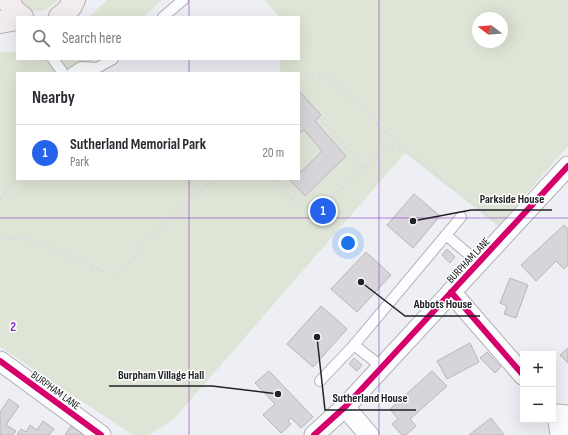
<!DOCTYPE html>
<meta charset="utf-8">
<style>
:root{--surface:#fff;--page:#f7f7f7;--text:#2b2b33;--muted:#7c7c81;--line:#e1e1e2;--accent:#2563eb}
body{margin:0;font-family:"Sofia Sans Condensed",sans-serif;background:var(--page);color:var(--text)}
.controls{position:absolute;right:12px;bottom:12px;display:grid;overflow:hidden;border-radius:0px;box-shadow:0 4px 16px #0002}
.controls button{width:36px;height:36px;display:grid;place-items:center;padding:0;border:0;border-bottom:1px solid var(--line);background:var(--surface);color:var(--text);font:20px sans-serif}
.compass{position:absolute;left:472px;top:12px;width:36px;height:36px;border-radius:50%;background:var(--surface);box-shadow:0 4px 16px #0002;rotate:286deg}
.you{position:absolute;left:348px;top:243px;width:14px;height:14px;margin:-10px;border:3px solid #fff;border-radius:50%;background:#1a73e8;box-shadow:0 0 0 6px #1a73e833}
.badge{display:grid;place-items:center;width:26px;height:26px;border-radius:50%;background:var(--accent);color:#fff;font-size:13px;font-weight:700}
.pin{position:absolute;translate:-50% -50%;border:2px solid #fff;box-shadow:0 1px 4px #0006}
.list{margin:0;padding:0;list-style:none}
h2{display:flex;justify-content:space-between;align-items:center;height:52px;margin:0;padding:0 16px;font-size:17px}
h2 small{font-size:13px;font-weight:400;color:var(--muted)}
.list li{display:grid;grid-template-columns:26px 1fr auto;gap:12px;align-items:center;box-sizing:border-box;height:56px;padding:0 16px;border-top:1px solid var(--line)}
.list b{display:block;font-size:15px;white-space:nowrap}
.list p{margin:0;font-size:13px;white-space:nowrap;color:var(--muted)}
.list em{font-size:13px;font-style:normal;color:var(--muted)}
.icon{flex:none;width:22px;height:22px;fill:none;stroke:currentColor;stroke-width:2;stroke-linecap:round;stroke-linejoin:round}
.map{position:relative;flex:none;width:568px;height:435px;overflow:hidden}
.search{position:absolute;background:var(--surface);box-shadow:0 4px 16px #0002;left:16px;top:16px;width:284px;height:44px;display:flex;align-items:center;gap:10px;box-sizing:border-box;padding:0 14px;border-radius:0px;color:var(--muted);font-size:15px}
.panel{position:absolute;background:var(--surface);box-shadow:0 4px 16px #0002;left:16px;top:72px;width:284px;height:108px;border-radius:0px}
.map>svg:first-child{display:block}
.green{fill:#dee5d6;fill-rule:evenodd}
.building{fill:#d7d5d9;stroke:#b7b6b9}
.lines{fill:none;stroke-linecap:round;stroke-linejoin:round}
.service-casing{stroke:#b0b1b5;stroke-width:12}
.minor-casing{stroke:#b0b1b5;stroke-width:21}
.primary-casing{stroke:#bbafb4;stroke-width:24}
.path{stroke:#dbdcde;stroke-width:2.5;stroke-dasharray:3 3;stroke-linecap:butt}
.service{stroke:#fcfdfe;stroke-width:10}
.minor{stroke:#fcfdfe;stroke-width:19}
.primary{stroke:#f2eced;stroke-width:22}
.cycleway-casing{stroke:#fff;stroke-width:8}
.cycleway{stroke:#d6006c;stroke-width:6}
.grid{fill:none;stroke:#7b2cbf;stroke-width:1;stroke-opacity:0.55}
.labels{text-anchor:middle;stroke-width:3;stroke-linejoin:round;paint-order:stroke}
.street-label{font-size:11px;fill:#212226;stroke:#fff}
.grid-label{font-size:13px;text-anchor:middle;font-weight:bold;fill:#7b2cbf;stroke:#fff;stroke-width:3;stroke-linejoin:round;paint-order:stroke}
.leader{fill:none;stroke:#212226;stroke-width:1.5}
.callout-dot{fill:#212226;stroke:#fff;stroke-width:1.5}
.callout-label{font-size:12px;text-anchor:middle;font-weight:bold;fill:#212226;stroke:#fff;stroke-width:3;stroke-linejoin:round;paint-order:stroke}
</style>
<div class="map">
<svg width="568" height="435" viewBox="0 0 568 435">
<rect width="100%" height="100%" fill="#eeeff5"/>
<!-- green -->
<g class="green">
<path d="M 18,0 L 58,0 C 51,8 39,15 28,9 C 25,7 21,3 18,0 Z"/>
<polygon points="107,0 162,0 143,17 89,17"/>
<path d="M 264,0 L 568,0 L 568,146 L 498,226 L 405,153 L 174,419 L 149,435 L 133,435 L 0,347 L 0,52 L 17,52 L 17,59 L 96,59 L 80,73 L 17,73 L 17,179 L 289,179 L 305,196 L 346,156 L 315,121 L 321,115 L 299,91 L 299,73 L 280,73 L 280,59 L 299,59 L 299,17 L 278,17 L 277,14 ZM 478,18 L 502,18 L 502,42 L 478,42 Z"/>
<polygon points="304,130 322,151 301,172 299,170 299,133"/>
</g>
<!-- building -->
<g class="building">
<polygon points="299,91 321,115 315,121 346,156 305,196 289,179 299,179 299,170 301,172 322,151 304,130 299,133"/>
<polygon points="414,194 440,216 413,248 387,225"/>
<polygon points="564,225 568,229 568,265 564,269 556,261 536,281 521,265"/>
<polygon points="447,249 455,257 450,263 442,255"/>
<polygon points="366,252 391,275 357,312 331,289"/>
<polygon points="510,278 528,285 516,318 504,314 507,306 500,303"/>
<polygon points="321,306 347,329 313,367 287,344"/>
<polygon points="470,343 479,362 447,379 437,361"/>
<polygon points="568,348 568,363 560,355"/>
<polygon points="487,352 501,367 495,373 480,358"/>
<polygon points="354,358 362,365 357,371 349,364"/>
<polygon points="269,371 313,417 301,428 291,418 288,421 291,424 281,433 263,415 275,404 255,383"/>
<polygon points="432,371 447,386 410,419 416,426 406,435 402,435 392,424 398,419 390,409"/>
<polygon points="9,399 19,406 6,425 16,431 13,435 0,435 0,412"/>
<polygon points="491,418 504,435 469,435"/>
<polygon points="43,421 54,429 49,435 17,435 21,429 26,432 30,425 37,430"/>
<polygon points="71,426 84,435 65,435"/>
</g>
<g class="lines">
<defs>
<g id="service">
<polyline points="163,17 183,0"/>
<polyline points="53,59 63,73"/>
<polyline points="72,73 81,67 97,68 113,59"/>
<polyline points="446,235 479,263"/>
<polyline points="354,345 382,367"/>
<polyline points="320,381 354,345 461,217"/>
</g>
<g id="minor">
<polyline points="451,292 523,375"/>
<polyline points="0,361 101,435"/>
<polyline points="345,407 369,435"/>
<polyline points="314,435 345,407 568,166"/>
<polyline points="560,435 557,414 568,415"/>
</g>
<g id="primary">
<polyline points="8,0 14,11 22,17"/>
<path d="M 60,17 C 67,13 71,7 74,0"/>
<polyline points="0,22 17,19"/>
</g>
</defs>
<!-- service casing -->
<use href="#service" class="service-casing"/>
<!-- minor casing -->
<use href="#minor" class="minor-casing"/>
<!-- primary casing -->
<use href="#primary" class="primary-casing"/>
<!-- path -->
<g class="path">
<polyline points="299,74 307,74 329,77 405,149 495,221"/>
<polyline points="321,119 364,168"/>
<polyline points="275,179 296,203 305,207 325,203 350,181 374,159 387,148 405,149"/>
<polyline points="0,199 17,178"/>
<polyline points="0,237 30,240 43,244 102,271 113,273 120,271 130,262 142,244 214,179"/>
</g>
<!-- service -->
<use href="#service" class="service"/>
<!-- minor -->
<use href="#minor" class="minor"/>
<!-- primary -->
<use href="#primary" class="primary"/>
<defs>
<g id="cycleway">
<polyline points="451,292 523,375"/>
<polyline points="0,361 101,435"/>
<polyline points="314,435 345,407 568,166"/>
</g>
</defs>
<!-- cycleway casing -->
<use href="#cycleway" class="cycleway-casing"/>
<!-- cycleway -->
<use href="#cycleway" class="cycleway"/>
</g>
<!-- grid -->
<path class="grid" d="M 189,0 L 189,17M 379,0 L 379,435M 189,59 L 189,73M 189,179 L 189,435M 0,218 L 568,218"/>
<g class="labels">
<!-- street labels -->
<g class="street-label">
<text transform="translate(468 260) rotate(-47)" y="4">BURPHAM LANE</text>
<text transform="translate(56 390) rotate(36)" y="4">BURPHAM LANE</text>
</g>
</g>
<g class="grid-label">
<text x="13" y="331">2</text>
</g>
<!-- callouts -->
<path class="leader" d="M413 221L471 210H552M361 282L405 316H480M278 394L212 386H109M317 337L325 410H416"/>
<g class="callout-dot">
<circle cx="413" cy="221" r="4"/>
<circle cx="361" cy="282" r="4"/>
<circle cx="278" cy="394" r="4"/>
<circle cx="317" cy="337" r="4"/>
</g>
<g class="callout-label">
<text x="512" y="203">Parkside House</text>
<text x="443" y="308">Abbots House</text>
<text x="161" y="379">Burpham Village Hall</text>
<text x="370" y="402">Sutherland House</text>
</g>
</svg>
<div class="controls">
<button>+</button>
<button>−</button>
</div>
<svg class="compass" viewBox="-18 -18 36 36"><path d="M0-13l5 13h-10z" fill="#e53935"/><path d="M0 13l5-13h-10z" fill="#7c7c81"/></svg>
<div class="you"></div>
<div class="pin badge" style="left:323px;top:211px">1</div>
<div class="search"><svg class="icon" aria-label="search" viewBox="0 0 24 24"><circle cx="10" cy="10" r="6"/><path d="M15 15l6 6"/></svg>Search here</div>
<section class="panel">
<h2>Nearby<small></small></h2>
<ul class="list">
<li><span class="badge">1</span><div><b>Sutherland Memorial Park</b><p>Park</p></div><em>20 m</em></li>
</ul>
</section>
</div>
